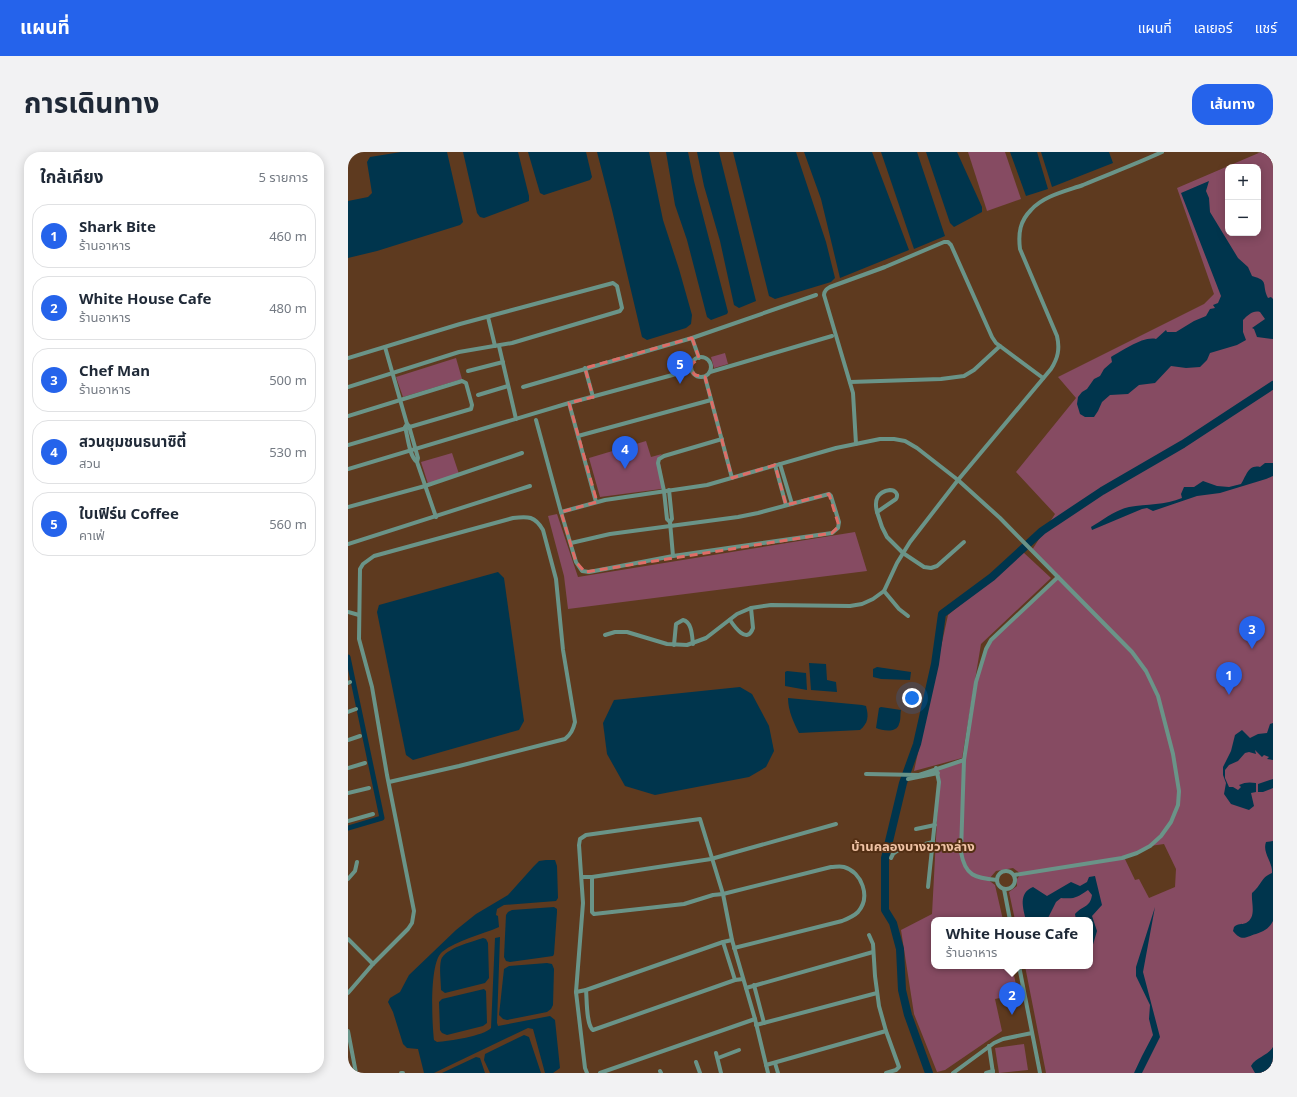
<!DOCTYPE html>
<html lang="th">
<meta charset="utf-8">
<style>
:root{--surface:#fff;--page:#f2f2f3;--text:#1f2937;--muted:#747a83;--line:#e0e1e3;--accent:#2563eb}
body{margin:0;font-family:"Noto Sans","Noto Sans Thai",sans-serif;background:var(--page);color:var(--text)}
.controls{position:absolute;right:12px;top:12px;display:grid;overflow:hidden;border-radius:8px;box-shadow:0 2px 10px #0003}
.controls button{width:36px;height:36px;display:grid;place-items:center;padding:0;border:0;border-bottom:1px solid var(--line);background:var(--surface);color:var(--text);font:20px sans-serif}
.you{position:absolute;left:564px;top:546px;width:14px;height:14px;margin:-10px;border:3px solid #fff;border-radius:50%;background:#1a73e8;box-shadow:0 0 0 6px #1a73e833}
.badge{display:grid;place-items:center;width:26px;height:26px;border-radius:50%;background:var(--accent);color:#fff;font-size:13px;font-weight:700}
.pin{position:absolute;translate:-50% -33px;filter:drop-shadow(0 1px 2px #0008)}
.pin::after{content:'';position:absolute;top:21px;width:14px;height:12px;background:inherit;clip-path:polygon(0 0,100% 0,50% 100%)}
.popup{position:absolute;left:583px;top:765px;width:162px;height:52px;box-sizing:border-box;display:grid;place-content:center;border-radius:8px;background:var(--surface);filter:drop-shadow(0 1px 3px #0005);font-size:13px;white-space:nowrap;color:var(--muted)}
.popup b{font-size:15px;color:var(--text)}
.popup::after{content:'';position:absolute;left:50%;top:100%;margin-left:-8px;border:8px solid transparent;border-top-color:var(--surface)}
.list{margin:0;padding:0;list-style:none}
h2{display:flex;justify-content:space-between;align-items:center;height:52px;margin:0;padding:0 16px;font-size:17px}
h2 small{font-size:13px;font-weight:400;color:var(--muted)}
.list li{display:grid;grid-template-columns:26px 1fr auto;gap:12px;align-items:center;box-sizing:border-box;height:64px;margin:0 8px 8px;padding:0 8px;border:1px solid var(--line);border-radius:16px}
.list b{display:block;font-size:15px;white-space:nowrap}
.list p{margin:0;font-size:13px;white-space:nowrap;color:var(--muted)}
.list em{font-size:13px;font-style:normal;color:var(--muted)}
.map{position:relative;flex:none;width:925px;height:921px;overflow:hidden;border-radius:16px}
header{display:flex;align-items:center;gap:24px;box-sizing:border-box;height:56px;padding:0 20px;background:var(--accent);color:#fff}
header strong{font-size:19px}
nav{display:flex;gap:22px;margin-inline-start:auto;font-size:14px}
.intro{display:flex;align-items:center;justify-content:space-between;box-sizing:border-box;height:96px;padding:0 24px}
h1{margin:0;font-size:28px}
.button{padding:10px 18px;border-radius:16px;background:var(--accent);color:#fff;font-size:14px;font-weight:700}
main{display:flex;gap:24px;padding:0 24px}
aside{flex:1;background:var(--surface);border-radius:16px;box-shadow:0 2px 10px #0003}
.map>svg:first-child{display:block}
.green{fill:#864b62;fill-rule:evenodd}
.water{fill:#00354d}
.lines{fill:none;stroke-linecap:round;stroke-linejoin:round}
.canal{stroke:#00354d;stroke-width:5}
.river{stroke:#00354d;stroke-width:8}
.street{stroke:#6a9488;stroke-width:4}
.marked{fill:none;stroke:#df6d67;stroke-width:3;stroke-dasharray:8 5;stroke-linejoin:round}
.labels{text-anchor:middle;stroke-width:4;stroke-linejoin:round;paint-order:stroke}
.quarter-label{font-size:13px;font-weight:bold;fill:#f0c3a5;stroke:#532f14}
</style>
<header>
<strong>แผนที่</strong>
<nav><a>แผนที่</a><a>เลเยอร์</a><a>แชร์</a></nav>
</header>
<div class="intro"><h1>การเดินทาง</h1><a class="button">เส้นทาง</a></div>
<main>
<aside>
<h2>ใกล้เคียง<small>5 รายการ</small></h2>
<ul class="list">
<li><span class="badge">1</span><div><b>Shark Bite</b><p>ร้านอาหาร</p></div><em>460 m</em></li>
<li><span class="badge">2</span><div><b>White House Cafe</b><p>ร้านอาหาร</p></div><em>480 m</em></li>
<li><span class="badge">3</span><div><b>Chef Man</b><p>ร้านอาหาร</p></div><em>500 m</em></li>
<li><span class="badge">4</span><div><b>สวนชุมชนธนาซิตี้</b><p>สวน</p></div><em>530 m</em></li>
<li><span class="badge">5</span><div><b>ใบเฟิร์น Coffee</b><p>คาเฟ่</p></div><em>560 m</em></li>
</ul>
</aside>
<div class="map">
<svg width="925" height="921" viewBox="0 0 925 921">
<rect width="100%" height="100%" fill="#5e3a1f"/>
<!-- green -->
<g class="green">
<polygon points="620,0 657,0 673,47 639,59"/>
<path d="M 913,0 L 925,0 L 925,919 L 919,921 L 698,921 L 677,814 L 742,814 L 742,768 L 667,768 L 661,740 L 669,734 L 669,727 L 673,722 L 665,716 L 648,719 L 641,727 L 639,727 L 647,733 L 655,768 L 586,768 L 586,814 L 664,814 L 670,842 L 647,847 L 654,879 L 597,918 L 589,920 L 566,862 L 553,778 L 584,762 L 591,630 L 588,616 L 616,608 L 628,530 L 641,491 L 710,425 L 684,398 L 707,362 L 668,320 L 728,246 L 710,225 L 856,152 L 866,142 L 829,36 ZM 880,15 L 910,15 L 910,81 L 880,81 ZM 816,692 L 828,717 L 827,735 L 801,746 L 791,727 L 787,728 L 776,705 L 802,694 Z"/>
<polygon points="377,201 380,212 366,216 363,205"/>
<polygon points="108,206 114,227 55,245 48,225"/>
<polygon points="298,289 303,305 314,302 311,305 316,335 313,337 252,345 241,306"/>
<polygon points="104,301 111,322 80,332 73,310"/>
<polygon points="209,362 230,425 507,380 519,419 220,457 216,424 200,364"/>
<polygon points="675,400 703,426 633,492 614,606 566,619 600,463"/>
<polygon points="676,892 680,918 651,921 647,896"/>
</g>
<!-- water -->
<g class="water">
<polygon points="53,0 99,0 115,70 112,73 29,99 0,106 0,49 20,45 24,41 19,10 22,5"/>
<polygon points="115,0 170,0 181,44 181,49 136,66 132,65 129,61"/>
<polygon points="180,0 238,0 244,25 242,28 196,43 192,41"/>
<polygon points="249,0 301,0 315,68 331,117 344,163 343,172 338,176 299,188 294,185 264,58"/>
<polygon points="318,0 340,0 346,29 380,160 379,162 363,168 359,165 339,88 327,53"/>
<polygon points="349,0 371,0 408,149 391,156 386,153 372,89 356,34"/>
<polygon points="385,0 448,0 478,90 487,126 483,130 427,147 421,144"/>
<polygon points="456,0 524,0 561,98 492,126 473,47"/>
<polygon points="533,0 569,0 597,84 566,97"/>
<polygon points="578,0 609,0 634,55 634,60 606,75 602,71"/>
<polygon points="662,0 689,0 700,37 678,44"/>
<polygon points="693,0 761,0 765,11 704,35"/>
<path d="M 861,29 L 858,39 L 861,46 L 862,60 L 890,106 L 900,115 L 904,124 C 922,129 913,132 920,146 L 923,145 L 925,147 L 925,187 L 909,185 L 906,177 L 904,176 L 917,167 L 912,160 C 905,158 900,163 895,168 L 895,180 L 898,188 L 889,193 L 862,201 L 859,208 L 852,215 L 838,216 L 823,214 L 807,231 L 791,233 L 780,242 L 762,243 L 754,250 L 750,259 L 746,265 L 737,265 L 732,262 L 729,252 L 730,245 L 734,240 L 739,237 L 746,227 L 752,224 L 756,217 L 764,210 L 763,205 C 774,199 795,184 808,187 L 818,178 L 819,180 L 828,180 L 846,169 L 858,164 L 862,157 L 867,156 L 865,153 L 870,151 L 873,144 L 833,41 Z"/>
<path d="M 917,311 L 925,311 L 925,324 L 918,327 L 872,341 L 849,344 L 805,359 L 799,356 L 794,357 L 744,378 L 743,375 C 755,368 767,358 781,355 C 799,352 817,353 834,346 L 833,342 L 836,335 L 846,335 L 855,329 L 869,334 L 881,335 L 893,332 C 898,325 900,312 912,315 Z"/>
<polygon points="150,420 156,426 176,569 171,578 65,608 58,603 29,460 31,453"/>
<polygon points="461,511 478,512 479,528 488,530 489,540 463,538"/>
<polygon points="529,515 563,520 562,528 533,527 525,525 525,517"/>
<polygon points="439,519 458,521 459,538 437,534 437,520"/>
<polygon points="392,535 404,542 421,574 426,599 418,615 401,625 307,643 277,634 259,602 255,571 266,548"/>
<path d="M 440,546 L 514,553 L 518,554 C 521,565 520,571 512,578 L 451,581 C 446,571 440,559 440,546 Z"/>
<path d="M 533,555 L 553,558 C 552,563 553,568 551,572 C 549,581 535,579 528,576 L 531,556 Z"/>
<path d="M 925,571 L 925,608 L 919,607 L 921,605 L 916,603 L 914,605 L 907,598 L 908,602 L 901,600 L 897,601 L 890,609 L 881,613 L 877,618 L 877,626 L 881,635 L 885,635 L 890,638 L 893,635 L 891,633 C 897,630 902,630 908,631 L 908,640 L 903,641 L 906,654 L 901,658 L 883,652 L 876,642 L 878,631 L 875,623 L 875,615 L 883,599 L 887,583 L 894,578 L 902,586 L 910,582 L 919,581 L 922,572 Z"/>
<polygon points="925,627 925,636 915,640 910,640 910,632"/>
<path d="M 925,689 L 925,769 C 921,777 916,779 908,782 C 897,785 894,790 885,779 L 886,775 C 890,771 893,773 898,771 C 909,765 903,751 904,741 C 914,733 912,726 924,721 C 925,710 914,701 918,690 Z"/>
<path d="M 198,708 L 207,708 L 209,714 L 210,746 L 208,749 L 156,753 L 149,757 L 148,763 L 150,764 L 151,775 C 133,783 109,788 94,800 C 81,811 84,871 86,888 L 89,890 C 101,889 136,884 143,876 L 147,786 L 152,785 L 149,871 L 150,874 L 202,864 L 207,868 L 212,916 L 205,921 L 197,921 L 185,877 L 180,876 L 86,921 L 76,921 L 70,897 L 59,896 L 55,892 L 45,860 L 40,850 L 42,846 L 52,840 L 61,823 L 108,778 L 128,762 L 160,743 L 186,714 L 191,709 Z"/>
<path d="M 747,724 L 754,753 L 744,764 L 749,779 L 744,796 L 742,796 L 742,768 L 728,768 L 727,762 C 735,753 742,756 744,743 L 740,738 C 728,746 727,747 713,746 L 708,750 L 699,768 L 678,768 C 675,756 670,741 685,735 L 699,744 L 723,730 L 732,734 L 739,730 L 741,725 Z"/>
<polygon points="206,755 209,757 209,760 206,802 205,804 162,810 158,809 156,805 158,763 160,760 164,758"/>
<polygon points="807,755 795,820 812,885 794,921 786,921 794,904 805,883 801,867 802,853 788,824 788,815"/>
<path d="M 135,786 L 138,787 L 140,791 L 141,826 L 137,831 L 97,841 L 93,838 C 93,830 91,816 93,808 C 97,796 124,790 135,786 Z"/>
<polygon points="199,811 204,812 206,817 205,853 203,857 199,860 159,868 155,867 151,863 156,817 161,814"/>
<polygon points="136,837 138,839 139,871 135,874 99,883 94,881 92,878 91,850 94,847"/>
<polygon points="176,883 181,885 193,921 142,921 136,908 137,902"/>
<path d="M 925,895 L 925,918 L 919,921 L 907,921 L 903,914 C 908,905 920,904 925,895 Z"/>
<polygon points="128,905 132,906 137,921 94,921"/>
</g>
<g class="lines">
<!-- canal -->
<polyline class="canal" points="0,505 34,666 0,676"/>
<!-- river -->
<polyline class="river" points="581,921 560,863 554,838 552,797 545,771 537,758 537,706 555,631 569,592 587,512 594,462 644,425 694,379 754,339 835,292 925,233"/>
<!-- street -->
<g class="street">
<polyline points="140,165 147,194"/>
<polyline points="344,186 468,143"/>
<polyline points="151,194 168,267"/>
<polyline points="37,195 59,272"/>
<circle cx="353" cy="215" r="10"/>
<polyline points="0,206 112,172 265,131 269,134 274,156 272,159 164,191 111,200 0,235"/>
<polyline points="237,216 245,245"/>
<polyline points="120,219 155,210"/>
<polyline points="362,220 484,184"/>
<polyline points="357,225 384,326"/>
<polyline points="502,230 593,227 616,224 626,218 652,194"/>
<polyline points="175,235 344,186 351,206"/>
<polyline points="130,243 160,234"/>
<polyline points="221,251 248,350"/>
<polyline points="0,264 114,229 118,231 124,253 123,257 0,293"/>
<polyline points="188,268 213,360 228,410 234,419 241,420 325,404 484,381 490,376 491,370 483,344 481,342 410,361 390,365 262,382 223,391"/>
<polyline points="230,284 363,248"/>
<path d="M 508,292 L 505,241 L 476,143 C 476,139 478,137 482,135 L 537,115 L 596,90 L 600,90 L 603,93 L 644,185 L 648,191 L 695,226"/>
<path d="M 69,310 L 70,306 L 61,274 L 59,272 L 57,275 C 60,285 61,304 69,310 L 88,365"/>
<polyline points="432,312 444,352"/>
<polyline points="427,313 438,353"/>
<polyline points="0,317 221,251 343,218"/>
<polyline points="321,338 324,367 322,370"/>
<path d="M 542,338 C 547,338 551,342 548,347 L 529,360 C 526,348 529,340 542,338 Z"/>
<polyline points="0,355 77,334 174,301"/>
<polyline points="213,360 257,348 359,333 488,296 532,287 546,287 557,289 569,296 610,328 652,366 710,425"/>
<polyline points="529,360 534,375 539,385 555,401 576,415 583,416 589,414 616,390"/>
<polyline points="0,392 182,334"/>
<polyline points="325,404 322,370 319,367 316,339 310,311 311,307 316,304 374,287"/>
<polyline points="536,439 551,457 560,464"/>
<polyline points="0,460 11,463"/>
<path d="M 382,468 C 386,474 399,493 405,476 L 403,456"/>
<path d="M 257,483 L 267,480 L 279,480 L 319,492 L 339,493 L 358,486 L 389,462 L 403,456 L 423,453 L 502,454 L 514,452 L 525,447 L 536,439 L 549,411 L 562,390 L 610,328 L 703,217 C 710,206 712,197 709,184 L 672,97 C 670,81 672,69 683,58 C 695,44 718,39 735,33 C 761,22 788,12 814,0"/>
<path d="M 326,493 L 328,472 L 335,468 C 344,470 344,484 345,492"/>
<polyline points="0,531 2,530"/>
<polyline points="0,560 8,557"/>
<polyline points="0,588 12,584"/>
<polyline points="0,616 17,611"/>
<polyline points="518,622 571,623 616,608"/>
<polyline points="560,627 590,621"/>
<polyline points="0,641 21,636"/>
<polyline points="0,669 25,662"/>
<polyline points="568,677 587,673"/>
<polyline points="543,706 545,702 549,699 585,690"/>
<circle cx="658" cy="728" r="9"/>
<polyline points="234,725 244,725 363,707 488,672"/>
<path d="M 244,725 L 244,760 L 246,762 L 336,752 L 365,743 L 375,742 L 483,715 C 487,715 492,714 496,715 C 514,720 523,745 510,760 C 506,764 499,767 494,769 L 386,796"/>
<polyline points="0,727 7,719 9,710"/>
<path d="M 649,728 C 627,726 617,724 613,700 L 616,608 L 628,530 L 638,497 L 643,488 L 710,425 L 784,500 L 798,519 L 810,544 L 825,602 L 831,639 L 830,653 L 823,670 L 813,684 L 802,694 L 789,701 L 774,706 L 666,723"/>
<polyline points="580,735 591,630 588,616"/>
<polyline points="656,737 662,768"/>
<polyline points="521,783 525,792 527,824 531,854 538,879 551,915 548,918 538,921"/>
<polyline points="0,787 25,812"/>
<polyline points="375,790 387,828"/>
<polyline points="671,814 692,921"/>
<polyline points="406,833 416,871"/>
<polyline points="398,836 525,800"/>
<path d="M 238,838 C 239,847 238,873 245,878 L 387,828 L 395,827"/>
<polyline points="228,840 238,838 375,790 384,788"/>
<path d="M 0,841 L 25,812 L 60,777 L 64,771 L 66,759 L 39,623 L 24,535 L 11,487 L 12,417 L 15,412 L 26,404 L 165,366 C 180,364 187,364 195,378 L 208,427 L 215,498 L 227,570 C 225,578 223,582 217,587 L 111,614 L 41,630"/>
<polyline points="408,873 529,841"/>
<polyline points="0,879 8,921"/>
<polyline points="641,894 645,921"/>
<polyline points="368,901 373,921"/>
<polyline points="370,906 391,898"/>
<polyline points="348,910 352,921"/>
<polyline points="427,911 430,921"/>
<polyline points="418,913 538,879"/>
<polyline points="312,919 313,921"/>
<polyline points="53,921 55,921"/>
<polyline points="239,921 237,916 228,840 235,751 231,693 232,687 238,683 352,667 375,742 384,788 407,867 420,921"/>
<polyline points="252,921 407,867"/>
<polyline points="605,921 646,891 655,887 684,881"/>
<polyline points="638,921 645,919"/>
</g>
</g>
<!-- marked area -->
<path class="marked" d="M 344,186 L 351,206 L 344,212 L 343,218 L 347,223 L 357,225 L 384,326 L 427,313 L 438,353 L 481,342 L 491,374 L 484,381 L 237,420 L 228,410 L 213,360 L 249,350 L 221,251 L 245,245 L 237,216 Z"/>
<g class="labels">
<!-- quarter labels -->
<g class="quarter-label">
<text x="565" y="699">บ้านคลองบางขวางล่าง</text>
</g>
</g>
</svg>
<div class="controls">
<button>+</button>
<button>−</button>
</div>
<div class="you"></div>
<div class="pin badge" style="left:881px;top:543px">1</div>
<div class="pin badge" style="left:664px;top:863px">2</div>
<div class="popup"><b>White House Cafe</b>ร้านอาหาร</div>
<div class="pin badge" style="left:904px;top:497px">3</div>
<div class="pin badge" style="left:277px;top:317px">4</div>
<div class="pin badge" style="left:332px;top:232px">5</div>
</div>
</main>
